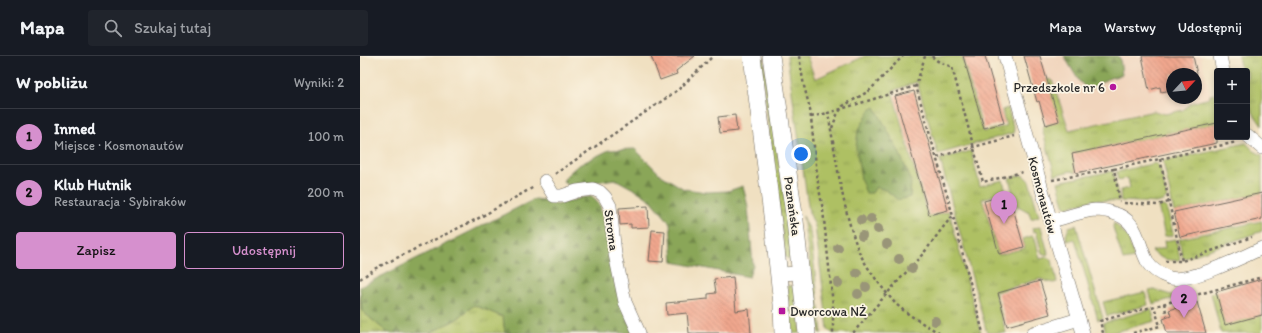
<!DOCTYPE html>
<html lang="pl">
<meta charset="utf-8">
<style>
:root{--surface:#171b24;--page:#20242c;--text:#f1f3f6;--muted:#9ea1a6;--line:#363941;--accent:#d690ce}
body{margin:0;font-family:Itim,sans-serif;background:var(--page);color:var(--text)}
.controls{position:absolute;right:12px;top:12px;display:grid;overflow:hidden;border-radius:4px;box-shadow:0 2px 6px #0003}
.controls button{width:36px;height:36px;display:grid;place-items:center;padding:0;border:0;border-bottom:1px solid var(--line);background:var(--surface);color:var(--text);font:20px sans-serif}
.compass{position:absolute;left:806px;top:12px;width:36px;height:36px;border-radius:50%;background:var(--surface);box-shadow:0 2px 6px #0003;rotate:64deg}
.you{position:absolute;left:441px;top:98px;width:14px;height:14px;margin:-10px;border:3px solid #fff;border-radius:50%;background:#1a73e8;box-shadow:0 0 0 6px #1a73e833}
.badge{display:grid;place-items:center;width:26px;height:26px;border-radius:50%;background:var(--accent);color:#111;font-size:13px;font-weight:700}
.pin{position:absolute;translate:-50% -33px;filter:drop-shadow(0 1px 2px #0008)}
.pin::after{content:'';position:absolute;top:21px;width:14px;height:12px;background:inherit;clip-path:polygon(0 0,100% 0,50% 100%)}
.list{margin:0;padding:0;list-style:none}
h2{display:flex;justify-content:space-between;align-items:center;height:52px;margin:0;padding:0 16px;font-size:17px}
h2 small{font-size:13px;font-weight:400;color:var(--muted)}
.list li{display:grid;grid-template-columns:26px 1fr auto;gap:12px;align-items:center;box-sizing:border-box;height:56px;padding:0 16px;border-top:1px solid var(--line)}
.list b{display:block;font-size:15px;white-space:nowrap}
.list p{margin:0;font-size:13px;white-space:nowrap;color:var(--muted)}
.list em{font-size:13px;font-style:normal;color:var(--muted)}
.actions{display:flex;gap:8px;padding:12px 16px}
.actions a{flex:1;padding:9px 0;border:1px solid var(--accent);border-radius:4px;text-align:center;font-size:14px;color:var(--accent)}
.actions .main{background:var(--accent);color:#111}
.icon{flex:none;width:22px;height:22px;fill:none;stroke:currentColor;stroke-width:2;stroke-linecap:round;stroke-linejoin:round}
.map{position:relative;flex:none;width:902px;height:277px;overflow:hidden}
header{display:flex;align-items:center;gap:24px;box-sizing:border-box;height:56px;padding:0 20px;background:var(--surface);border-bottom:1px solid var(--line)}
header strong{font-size:19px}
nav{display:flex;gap:22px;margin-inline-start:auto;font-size:14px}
.search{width:280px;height:36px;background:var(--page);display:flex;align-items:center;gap:10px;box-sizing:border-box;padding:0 14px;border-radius:4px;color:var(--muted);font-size:15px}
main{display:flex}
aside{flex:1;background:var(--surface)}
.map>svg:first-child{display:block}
.built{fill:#f1d5bd;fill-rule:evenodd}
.grass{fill:url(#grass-tufts);stroke:#6c7647}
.forest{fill:url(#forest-firs);stroke:#5a6842}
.building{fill:url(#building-back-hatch)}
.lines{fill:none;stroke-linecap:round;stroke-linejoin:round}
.minor-casing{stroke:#706a60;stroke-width:14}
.major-casing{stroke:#706a60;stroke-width:18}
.path{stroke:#706a60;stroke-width:2.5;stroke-dasharray:3 3;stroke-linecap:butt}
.minor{stroke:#fff;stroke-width:13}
.major{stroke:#fff;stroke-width:17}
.tree{fill:#999578}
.poi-dot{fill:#b5179e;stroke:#fcf5e5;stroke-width:1.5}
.labels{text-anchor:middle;stroke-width:3.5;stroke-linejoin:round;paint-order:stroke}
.poi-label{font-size:13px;fill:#2b2b2b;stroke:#fcf5e5;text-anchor:end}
.street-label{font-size:13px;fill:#2b2b2b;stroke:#fcf5e5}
</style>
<header>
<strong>Mapa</strong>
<div class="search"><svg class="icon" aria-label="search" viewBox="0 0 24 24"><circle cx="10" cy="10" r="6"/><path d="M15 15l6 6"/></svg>Szukaj tutaj</div>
<nav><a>Mapa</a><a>Warstwy</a><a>Udostępnij</a></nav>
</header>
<main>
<aside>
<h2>W pobliżu<small>Wyniki: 2</small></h2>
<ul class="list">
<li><span class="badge">1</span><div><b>Inmed</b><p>Miejsce · Kosmonautów</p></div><em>100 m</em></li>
<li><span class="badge">2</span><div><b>Klub Hutnik</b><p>Restauracja · Sybiraków</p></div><em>200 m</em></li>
</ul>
<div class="actions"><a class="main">Zapisz</a><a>Udostępnij</a></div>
</aside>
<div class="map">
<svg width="902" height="277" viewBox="0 0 902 277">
<defs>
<pattern id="grass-tufts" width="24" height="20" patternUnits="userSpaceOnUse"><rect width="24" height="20" fill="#aec063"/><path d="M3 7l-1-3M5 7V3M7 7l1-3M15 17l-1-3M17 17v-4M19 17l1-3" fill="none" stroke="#8e9c52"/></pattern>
<pattern id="forest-firs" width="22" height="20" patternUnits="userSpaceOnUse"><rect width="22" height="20" fill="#8aa659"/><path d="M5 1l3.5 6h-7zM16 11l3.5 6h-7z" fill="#71874a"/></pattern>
<pattern id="building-back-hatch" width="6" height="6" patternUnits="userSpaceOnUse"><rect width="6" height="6" fill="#f1a78e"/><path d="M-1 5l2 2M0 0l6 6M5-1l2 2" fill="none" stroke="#c38874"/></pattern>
</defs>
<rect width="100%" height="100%" fill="#fcf5e5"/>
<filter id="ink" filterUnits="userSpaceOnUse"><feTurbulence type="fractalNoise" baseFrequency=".025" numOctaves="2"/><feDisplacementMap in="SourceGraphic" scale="8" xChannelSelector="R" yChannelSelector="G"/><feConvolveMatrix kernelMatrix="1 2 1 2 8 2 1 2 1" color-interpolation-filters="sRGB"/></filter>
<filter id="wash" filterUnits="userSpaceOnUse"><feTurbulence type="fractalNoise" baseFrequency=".012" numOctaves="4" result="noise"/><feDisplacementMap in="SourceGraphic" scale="16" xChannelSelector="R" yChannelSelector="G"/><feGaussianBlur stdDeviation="0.9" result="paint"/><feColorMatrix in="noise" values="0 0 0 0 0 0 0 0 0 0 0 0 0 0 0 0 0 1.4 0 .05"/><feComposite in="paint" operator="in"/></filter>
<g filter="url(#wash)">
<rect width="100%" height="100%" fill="#f0e0c1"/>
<!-- built -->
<g class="built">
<polygon points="447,0 504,0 455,23"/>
<path d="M 680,0 L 841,0 L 851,42 L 831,47 L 823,54 L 805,58 L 794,55 L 709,74 L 692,24 L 686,23 ZM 812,18 L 836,18 L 836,42 L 812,42 Z"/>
</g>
<!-- grass -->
<g class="grass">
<polygon points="400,0 403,0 433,200 429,203 425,201"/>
<polygon points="427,0 447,0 455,23 505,0 602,0 623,76 646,70 642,54 648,52 654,74 653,77 578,98 557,26 532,35 568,161 589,155 621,277 472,277 468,273 455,170 449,156"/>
<polygon points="878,0 902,0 902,70 892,55 887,44 887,15 881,15"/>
<polygon points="686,23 692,24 709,74 794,55 805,58 823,54 831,47 850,42 850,39 854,38 857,40 857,67 713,98 716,117 711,115 695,119 682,72 686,69 699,65"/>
<polygon points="886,87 894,95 902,99 902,137 814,156 803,105"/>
<polygon points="611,95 620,130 643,124 646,136 622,143 639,199 665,192 663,183 672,180 675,182 680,203 687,201 692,204 697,226 693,227 680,223 635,236 646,277 627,277 580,103"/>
<polygon points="796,107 800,111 807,142 803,145 797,147 761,145 760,134 770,132 768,122 758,124 756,116"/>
<polygon points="753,115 759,145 733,144 708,151 704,149 698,126"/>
<polygon points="661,119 664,120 669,125 679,160 671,163 669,156 656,149 649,122"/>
<polygon points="798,150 803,150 807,152 813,178 812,180 805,180"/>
<polygon points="443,160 450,175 462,277 460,277"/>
<polygon points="902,165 902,175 823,203 819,183"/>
<polygon points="754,167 768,181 774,202 763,204 753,171"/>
<polygon points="716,169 743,262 738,264 715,183 707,185 706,180 709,171"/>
<polygon points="681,171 688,197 687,199 682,197 676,175 673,176 672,172"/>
<path d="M 816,183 L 820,202 L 819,204 C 809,205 800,203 792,195 L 805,192 L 804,185 Z"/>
<polygon points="427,229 436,232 441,277 431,277"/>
<polygon points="794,234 818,241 793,248 789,235"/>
<polygon points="785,236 788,249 747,260 743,246"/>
<polygon points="856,236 865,269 902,259 902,277 861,277 851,237"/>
<polygon points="0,241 2,255 28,277 0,277"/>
<polygon points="114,249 143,261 145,277 70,277 97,263"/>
<polygon points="791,253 795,265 751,277 746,277 743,267"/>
</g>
<!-- forest -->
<g class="forest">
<polygon points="704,0 720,0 722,1 727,0 757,0 760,2 762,19 750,22 728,34 719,25"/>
<polygon points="515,51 539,96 551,124 550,141 538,144 526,134 516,131 512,137 506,137 501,124 496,91 498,75 510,54"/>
<polygon points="275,93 301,119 324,133 347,136 368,135 383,130 388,151 393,209 389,221 313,206 310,167 292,145 279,136 255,123 209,130 203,125 207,119 217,110 249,94"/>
<polygon points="224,141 233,141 240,150 255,225 273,277 145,277 143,261 114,249 97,263 70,277 28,277 2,255 0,231 175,143 185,144 197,149"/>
</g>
<g id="blocks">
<!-- building -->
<g class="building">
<polygon points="291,0 335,0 316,15 317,18 300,24"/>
<polygon points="603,0 625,0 644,67 624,72"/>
<polygon points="664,0 680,0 699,65 686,69 679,45 677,46"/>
<polygon points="782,0 833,0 837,18 812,18 812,34 801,36 800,31 789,34"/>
<polygon points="554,35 588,154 569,159 535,40"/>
<polygon points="375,59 377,75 360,77 358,61"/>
<polygon points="857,67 857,87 716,117 712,98"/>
<polygon points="902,137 902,163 820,181 814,156"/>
<polygon points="649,138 664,191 639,198 624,145"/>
<polygon points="288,150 289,171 271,172 271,168 260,169 259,152"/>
<polygon points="292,174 305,175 303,206 289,205"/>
<polygon points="373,221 376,255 389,253 391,277 329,277 327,257 307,259 306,247 348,243 348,238 356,237 354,223"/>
<polygon points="902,223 902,259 865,269 856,236"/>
<polygon points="680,225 690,258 647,270 638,237"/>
<polygon points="837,246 846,277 807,277 803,263 811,260 809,254"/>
</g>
</g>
</g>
<g filter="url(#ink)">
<use href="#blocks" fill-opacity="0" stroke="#706a60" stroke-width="1"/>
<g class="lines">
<defs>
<g id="minor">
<polyline points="645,0 696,184 723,277"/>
<polyline points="860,0 863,15"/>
<polyline points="887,79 902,92"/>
<polyline points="185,125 194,140 202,140 217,135 233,133 240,136 245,141 250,150 255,198 265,246 279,277"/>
<path d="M 691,165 C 705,162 721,155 735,154 C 741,154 748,155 753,157 C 779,164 777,187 788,207 C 792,214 802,219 810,222 C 830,227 883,201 902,192"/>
<polyline points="419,218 441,217"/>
<polyline points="673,277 719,263"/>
</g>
<g id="major">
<polyline points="392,0 414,175 422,248 423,277"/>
<polyline points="411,0 435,165 447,277"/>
</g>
</defs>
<!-- minor casing -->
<use href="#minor" class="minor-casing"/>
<!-- major casing -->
<use href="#major" class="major-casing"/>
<!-- path -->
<g class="path">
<polyline points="439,0 444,30 450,53 458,127 463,154 473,249 473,277"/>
<polyline points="565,0 556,30 593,160 623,277"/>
<path d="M 572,0 C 576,6 585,8 592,11 L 623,126 L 663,116 L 665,117"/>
<path d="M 556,30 L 468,57 C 476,100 482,152 498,193 C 504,209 523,233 534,246 C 547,259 564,268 579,277"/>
<polyline points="451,61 468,57"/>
<polyline points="472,72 477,59 483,50 509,35 543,0"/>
<polyline points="577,101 654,80"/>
<polyline points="800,103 809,146"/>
<polyline points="754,113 877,86"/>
<polyline points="195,118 318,34 353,0"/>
<polyline points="692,124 754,113 760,146"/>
<polyline points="764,147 798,149 809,146 822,205"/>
<polyline points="805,205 822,205 892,181"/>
<polyline points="0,223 16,212 117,163 174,131"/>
<polyline points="804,247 807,260"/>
<path d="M 493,277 C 515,251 537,226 560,201 C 572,188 580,173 593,160"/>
<polyline points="743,277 740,265 902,221"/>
<polyline points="773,277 800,270 794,250"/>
</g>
<!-- minor -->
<use href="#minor" class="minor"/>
<!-- major -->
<use href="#major" class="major"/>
</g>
<!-- trees -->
<g class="tree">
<circle cx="511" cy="163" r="5"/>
<circle cx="501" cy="164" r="5"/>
<circle cx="518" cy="173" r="5"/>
<circle cx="502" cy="180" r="5"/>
<circle cx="527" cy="188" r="5"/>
<circle cx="478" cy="192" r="5"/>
<circle cx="539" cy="203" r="5"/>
<circle cx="552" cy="212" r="5"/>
<circle cx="497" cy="217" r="5"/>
<circle cx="478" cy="227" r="5"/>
<circle cx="506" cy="231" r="5"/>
<circle cx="498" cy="238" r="5"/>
<circle cx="575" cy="265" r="5"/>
</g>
</g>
<!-- markers -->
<g class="poi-dot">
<circle cx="753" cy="31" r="4"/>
<rect x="418" y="251" width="8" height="8" rx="2"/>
</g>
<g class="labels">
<!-- poi labels -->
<g class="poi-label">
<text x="745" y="36">Przedszkole nr 6</text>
<text x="430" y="260" text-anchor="start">Dworcowa NŻ</text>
</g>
<!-- street labels -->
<g class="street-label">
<text transform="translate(683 139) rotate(75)" y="5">Kosmonautów</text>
<text transform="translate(433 150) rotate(82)" y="5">Poznańska</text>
<text transform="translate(252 174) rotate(82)" y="5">Stroma</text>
</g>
</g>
</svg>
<div class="controls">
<button>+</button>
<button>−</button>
</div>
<svg class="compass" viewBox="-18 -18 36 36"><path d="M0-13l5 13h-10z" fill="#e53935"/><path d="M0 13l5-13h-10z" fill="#9ea1a6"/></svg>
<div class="you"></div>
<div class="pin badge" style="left:644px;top:168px">1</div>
<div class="pin badge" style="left:824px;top:262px">2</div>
</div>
</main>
